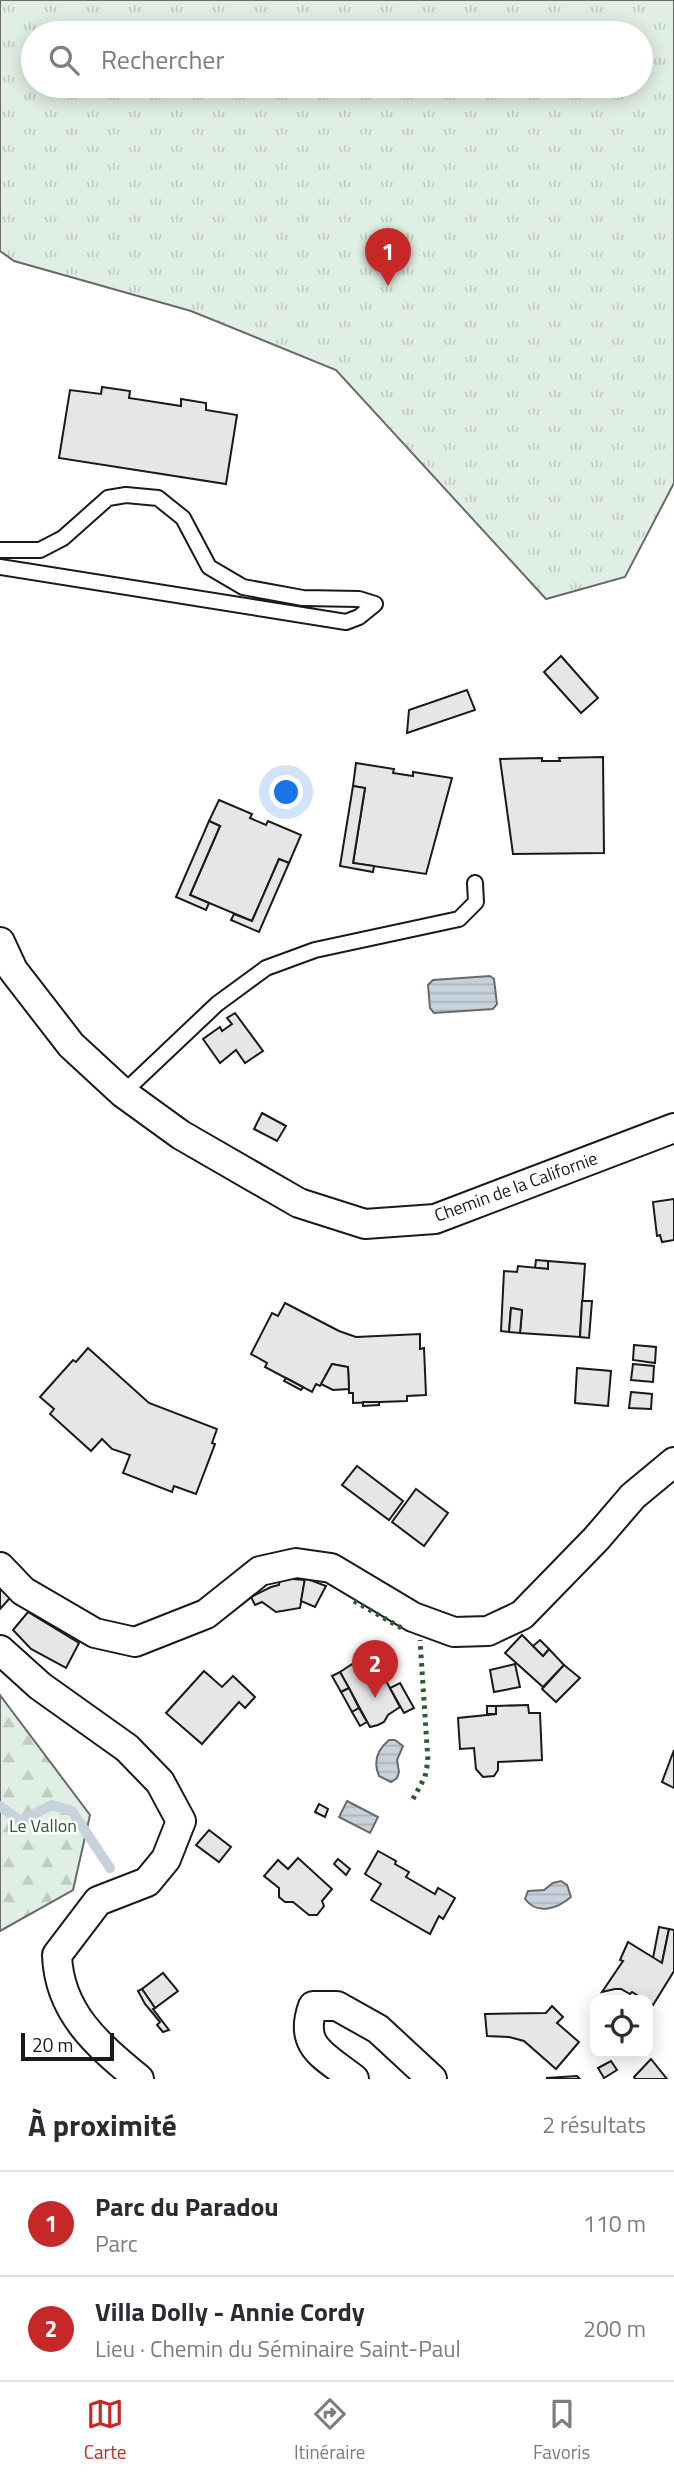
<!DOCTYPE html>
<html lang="fr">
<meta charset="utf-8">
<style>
:root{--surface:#fff;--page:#f7f7f7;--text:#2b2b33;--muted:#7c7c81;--line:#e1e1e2;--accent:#c62828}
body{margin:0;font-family:"Titillium Web",sans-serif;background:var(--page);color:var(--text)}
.controls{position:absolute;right:21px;bottom:21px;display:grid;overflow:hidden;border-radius:14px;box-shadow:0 4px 18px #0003}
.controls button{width:63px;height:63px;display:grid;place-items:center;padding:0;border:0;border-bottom:2px solid var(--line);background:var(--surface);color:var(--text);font:35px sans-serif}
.scale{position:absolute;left:21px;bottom:18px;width:93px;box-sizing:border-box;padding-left:7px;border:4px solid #1a1a1a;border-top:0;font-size:19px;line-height:24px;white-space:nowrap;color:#1a1a1a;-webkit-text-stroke:5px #fff;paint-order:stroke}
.you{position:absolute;left:287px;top:793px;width:24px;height:24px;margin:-18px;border:5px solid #fff;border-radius:50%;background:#1a73e8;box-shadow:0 0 0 10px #1a73e833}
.badge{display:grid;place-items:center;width:46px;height:46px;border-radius:50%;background:var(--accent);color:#fff;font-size:23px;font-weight:700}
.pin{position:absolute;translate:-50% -58px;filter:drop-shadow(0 2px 4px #0008)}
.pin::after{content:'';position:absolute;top:37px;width:24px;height:21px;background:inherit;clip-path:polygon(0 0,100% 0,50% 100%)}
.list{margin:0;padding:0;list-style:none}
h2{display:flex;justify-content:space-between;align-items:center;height:91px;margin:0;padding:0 28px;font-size:30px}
h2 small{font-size:23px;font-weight:400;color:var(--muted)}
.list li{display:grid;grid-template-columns:46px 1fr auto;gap:21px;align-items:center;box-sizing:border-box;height:105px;padding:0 28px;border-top:2px solid var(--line)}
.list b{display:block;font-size:26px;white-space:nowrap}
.list p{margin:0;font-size:23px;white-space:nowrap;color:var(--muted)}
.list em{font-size:23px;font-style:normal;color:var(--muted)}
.icon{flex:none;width:38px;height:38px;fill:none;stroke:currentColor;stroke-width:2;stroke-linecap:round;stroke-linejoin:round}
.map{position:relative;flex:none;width:674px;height:2079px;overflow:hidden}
.search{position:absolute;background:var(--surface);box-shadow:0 4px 18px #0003;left:21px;right:21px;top:21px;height:77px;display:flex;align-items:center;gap:18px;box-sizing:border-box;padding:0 24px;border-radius:38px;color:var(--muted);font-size:26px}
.sheet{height:301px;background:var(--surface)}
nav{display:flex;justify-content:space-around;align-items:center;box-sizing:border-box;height:98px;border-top:2px solid var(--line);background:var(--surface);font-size:19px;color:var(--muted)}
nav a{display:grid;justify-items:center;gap:4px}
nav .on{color:var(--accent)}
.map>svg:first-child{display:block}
.forest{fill:url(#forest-firs);stroke:#6a6a6a;stroke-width:2}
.park{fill:url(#park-tufts);stroke:#6a6a6a;stroke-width:2;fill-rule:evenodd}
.water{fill:url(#water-rules);stroke:#6a6a6a;stroke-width:2}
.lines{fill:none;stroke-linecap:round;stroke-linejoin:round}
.stream{stroke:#c6d2dc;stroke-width:10}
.building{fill:#e6e6e6;stroke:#1a1a1a;stroke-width:2}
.lane-casing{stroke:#1a1a1a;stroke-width:18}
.street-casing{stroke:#1a1a1a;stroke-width:32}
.lane{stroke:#fff;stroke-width:14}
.street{stroke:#fff;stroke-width:28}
.hedge{stroke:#2b5a34;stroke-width:5;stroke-dasharray:3.5 5;stroke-linecap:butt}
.labels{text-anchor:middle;stroke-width:5;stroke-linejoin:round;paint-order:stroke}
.street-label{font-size:18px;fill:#1a1a1a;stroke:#fff}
.park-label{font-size:18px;fill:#2b5a34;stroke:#fff}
</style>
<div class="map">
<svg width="674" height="2079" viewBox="0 0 674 2079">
<defs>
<pattern id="forest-firs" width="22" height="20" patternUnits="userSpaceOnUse" patternTransform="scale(1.75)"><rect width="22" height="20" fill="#e0efe3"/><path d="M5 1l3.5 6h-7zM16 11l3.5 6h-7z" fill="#c0ccc2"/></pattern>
<pattern id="park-tufts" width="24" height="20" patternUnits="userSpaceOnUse" patternTransform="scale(1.75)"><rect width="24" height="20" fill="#e0efe3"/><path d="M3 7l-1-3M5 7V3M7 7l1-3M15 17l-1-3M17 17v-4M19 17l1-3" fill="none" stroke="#c0ccc2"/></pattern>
<pattern id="water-rules" width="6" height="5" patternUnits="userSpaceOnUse" patternTransform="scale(1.75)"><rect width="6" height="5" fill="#c6d2dc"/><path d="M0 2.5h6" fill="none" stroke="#aab4bc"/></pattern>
</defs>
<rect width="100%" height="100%" fill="#fff"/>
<!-- forest -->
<polygon class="forest" points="0,1695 90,1815 73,1890 0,1931"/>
<!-- park -->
<path class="park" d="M 0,0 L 674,0 L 674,483 L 625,577 L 546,599 L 336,370 L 191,311 L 14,261 L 0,251 ZM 33,33 L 641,33 L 641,86 L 33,86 Z"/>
<!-- water -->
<g class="water">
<polygon points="490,976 494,979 497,1004 493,1009 434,1013 430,1008 428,985 433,980"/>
<path d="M 389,1740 L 395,1740 L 403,1746 L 397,1760 L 399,1772 L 397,1778 L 391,1782 L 379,1776 C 373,1762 377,1750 389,1740 Z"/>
<polygon points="347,1801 378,1817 370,1833 339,1817"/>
<path d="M 561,1881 L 567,1885 L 571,1897 C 558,1908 538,1916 525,1899 L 528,1891 L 544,1890 L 553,1883 Z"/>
</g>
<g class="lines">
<!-- stream -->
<polyline class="stream" points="0,1806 20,1821 52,1805 72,1811 110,1868"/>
</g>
<!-- building -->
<g class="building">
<polygon points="102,387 130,391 129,398 181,406 181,399 206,403 206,410 237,415 226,484 59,458 70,390 101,394"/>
<polygon points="561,656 598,698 581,713 544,672"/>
<polygon points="467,690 475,710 407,733 409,710"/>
<polygon points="603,757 604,853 513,854 500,759 542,758 542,761 560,761 559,758"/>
<polygon points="356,763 394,769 393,773 413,776 413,772 452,778 426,874 353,863 365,788 353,786"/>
<polygon points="353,786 365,788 353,863 374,866 373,872 340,866"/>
<polygon points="219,800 252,814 250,818 266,825 268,821 301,835 289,863 279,859 252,921 190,895 220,826 209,821"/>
<polygon points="209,821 220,826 190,895 209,903 206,910 176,897"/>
<polygon points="279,859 289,863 259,932 231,920 234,914 252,921"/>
<polygon points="235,1013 263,1051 245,1063 236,1050 220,1063 203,1039 220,1027 222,1031 232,1024 227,1018"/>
<polygon points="262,1113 286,1126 277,1141 254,1129"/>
<polygon points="674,1199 674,1240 662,1242 660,1235 657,1236 653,1202"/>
<polygon points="536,1260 548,1261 548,1269 535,1268"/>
<polygon points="548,1261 585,1264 580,1337 520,1333 522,1310 511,1308 509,1332 501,1331 504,1271 517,1272 518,1266 548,1269"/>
<polygon points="582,1301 592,1301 589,1338 580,1337"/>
<polygon points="285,1303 339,1331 356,1337 420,1334 420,1349 424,1348 426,1395 407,1396 407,1401 353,1403 353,1393 349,1393 348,1367 332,1364 320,1386 316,1384 312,1392 265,1367 267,1363 251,1354 272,1313 278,1316"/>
<polygon points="511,1308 522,1310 520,1333 509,1332"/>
<polygon points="634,1345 656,1347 655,1363 633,1360"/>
<polygon points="88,1348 149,1403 217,1429 212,1443 215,1444 196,1494 174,1486 172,1492 123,1473 130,1455 112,1449 102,1439 91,1451 50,1414 54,1409 40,1397 73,1360 76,1362"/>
<polygon points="332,1364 348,1367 349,1389 333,1390 321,1384"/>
<polygon points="633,1364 654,1366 653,1382 631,1380"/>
<polygon points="577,1368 611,1371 608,1406 575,1403"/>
<polygon points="286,1378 303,1387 301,1390 284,1381"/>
<polygon points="631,1392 652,1394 651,1409 629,1408"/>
<polygon points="363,1402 379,1402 379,1405 363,1406"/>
<polygon points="357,1466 403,1501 389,1520 342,1485"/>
<polygon points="416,1489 448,1513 424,1546 392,1522"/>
<polygon points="280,1578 305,1580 300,1608 276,1612 262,1602 255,1605 251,1597 271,1587 279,1585"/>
<polygon points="305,1578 326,1586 315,1607 301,1601"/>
<polygon points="0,1588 10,1598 0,1609"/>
<polygon points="28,1612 79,1643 66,1668 31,1649 13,1630"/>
<polygon points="522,1635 543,1656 549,1649 564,1665 543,1687 505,1653"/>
<polygon points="540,1640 549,1649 543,1656 533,1646"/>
<polygon points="360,1659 365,1669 376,1662 400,1707 388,1715 384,1722 378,1725 370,1727 340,1672"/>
<polygon points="515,1664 520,1687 494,1692 490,1670"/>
<polygon points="564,1665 580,1678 556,1702 542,1689"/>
<polygon points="204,1671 222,1687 233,1676 255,1697 245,1708 239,1702 202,1744 166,1713"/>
<polygon points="340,1672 349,1688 341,1692 332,1676"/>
<polygon points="400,1683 414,1708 404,1713 390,1688"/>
<polygon points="349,1688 359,1708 352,1712 341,1692"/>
<polygon points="528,1705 529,1713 540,1713 542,1760 498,1762 498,1770 494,1776 483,1777 476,1769 474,1748 460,1749 458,1718 496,1714 496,1706"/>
<rect x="487" y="1706" width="9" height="8"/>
<polygon points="359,1708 367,1722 360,1726 352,1712"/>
<polygon points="674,1750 674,1788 662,1782"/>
<polygon points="319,1804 328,1809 325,1817 315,1812"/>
<polygon points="209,1830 231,1847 219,1862 196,1845"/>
<polygon points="378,1851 396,1861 395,1864 409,1872 406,1877 435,1894 438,1888 455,1898 443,1919 439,1916 430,1934 371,1900 381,1884 365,1874"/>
<polygon points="298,1858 332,1889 322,1901 324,1906 317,1915 309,1915 293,1902 285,1902 279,1897 279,1888 264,1876 278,1860 288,1869"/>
<polygon points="338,1859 350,1869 346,1875 334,1864"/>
<polygon points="659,1927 669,1929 662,1963 653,1958"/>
<polygon points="669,1929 674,1930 674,1971 653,2005 632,1992 630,1994 621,1989 615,1989 602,1992 623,1961 620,1960 628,1942 662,1963"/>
<polygon points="163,1973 178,1991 155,2008 142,1989"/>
<polygon points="142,1989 155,2008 153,2009 169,2030 163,2032 157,2025 160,2022 145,2004 138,1991"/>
<polygon points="552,2006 563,2017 557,2023 579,2042 556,2069 524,2041 509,2037 487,2036 485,2014 546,2013"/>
<polygon points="651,2059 667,2079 635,2079 634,2077"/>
<polygon points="611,2061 617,2070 604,2078 598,2068"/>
<polygon points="577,2076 580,2079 546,2078"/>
</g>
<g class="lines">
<defs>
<g id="lane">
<polyline points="0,550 40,550 63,538 108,498 126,495 158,498 183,518 209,567 243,587 303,598 359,599 375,604 359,617 346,622 0,567"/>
<polyline points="123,1093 217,1004 266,968 315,950 459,919 476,902 475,883"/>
</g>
<g id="street">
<polyline points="0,942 13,970 71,1045 123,1093 181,1135 299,1203 365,1224 435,1219 674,1128"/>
<polyline points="0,1567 23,1591 95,1633 135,1642 206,1614 260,1571 296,1563 331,1568 413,1617 454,1632 488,1631 522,1615 596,1539 633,1496 674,1462"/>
<path d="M 0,1650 L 40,1686 L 127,1748 L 160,1782 L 181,1821 L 166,1859 L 147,1882 L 98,1901 L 57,1955 C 59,2013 98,2045 139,2079"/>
<path d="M 354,2079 C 325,2056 298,2047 313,2006 L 337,2006 L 378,2029 L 432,2079"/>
</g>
</defs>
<!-- lane casing -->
<use href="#lane" class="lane-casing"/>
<!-- street casing -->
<use href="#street" class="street-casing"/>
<!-- lane -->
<use href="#lane" class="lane"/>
<!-- street -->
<use href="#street" class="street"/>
<!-- hedge -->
<g class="hedge">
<polyline points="354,1601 405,1630"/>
<polyline points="413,1799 425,1777 428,1761 420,1640"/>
</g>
</g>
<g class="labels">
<!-- street labels -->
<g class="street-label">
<text transform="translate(516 1187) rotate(-20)" y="6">Chemin de la Californie</text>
</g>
<!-- park labels -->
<g class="park-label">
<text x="43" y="1832">Le Vallon</text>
</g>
</g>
</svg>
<div class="controls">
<button><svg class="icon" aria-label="locate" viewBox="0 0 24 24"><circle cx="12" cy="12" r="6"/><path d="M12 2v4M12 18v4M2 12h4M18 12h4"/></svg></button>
</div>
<div class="scale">20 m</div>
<div class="you"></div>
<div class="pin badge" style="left:388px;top:286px">1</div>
<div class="pin badge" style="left:375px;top:1698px">2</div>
<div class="search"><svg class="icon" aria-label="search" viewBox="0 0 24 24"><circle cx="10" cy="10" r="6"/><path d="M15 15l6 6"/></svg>Rechercher</div>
</div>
<section class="sheet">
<h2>À proximité<small>2 résultats</small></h2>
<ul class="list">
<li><span class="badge">1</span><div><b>Parc du Paradou</b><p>Parc</p></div><em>110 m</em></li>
<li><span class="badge">2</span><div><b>Villa Dolly - Annie Cordy</b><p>Lieu · Chemin du Séminaire Saint-Paul</p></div><em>200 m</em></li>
</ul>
</section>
<nav>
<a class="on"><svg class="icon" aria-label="map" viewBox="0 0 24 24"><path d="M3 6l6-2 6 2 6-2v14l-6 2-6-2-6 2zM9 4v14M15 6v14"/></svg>Carte</a>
<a><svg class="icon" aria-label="directions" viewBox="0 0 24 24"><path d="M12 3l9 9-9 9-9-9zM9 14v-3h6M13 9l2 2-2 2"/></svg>Itinéraire</a>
<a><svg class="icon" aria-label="saved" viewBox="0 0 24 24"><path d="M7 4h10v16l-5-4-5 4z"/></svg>Favoris</a>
</nav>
